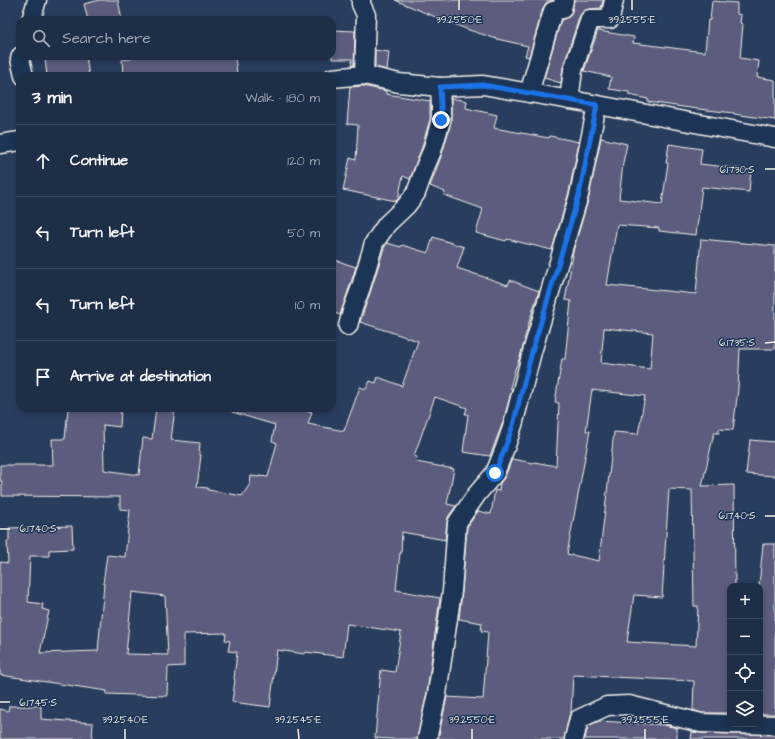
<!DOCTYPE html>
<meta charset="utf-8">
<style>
:root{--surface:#1f2e47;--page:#2c3a52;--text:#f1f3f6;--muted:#a1a8b4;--line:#3c4a60}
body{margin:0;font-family:"Architects Daughter",sans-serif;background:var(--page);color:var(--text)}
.controls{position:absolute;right:12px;bottom:12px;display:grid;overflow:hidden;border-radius:8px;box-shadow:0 2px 6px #0003}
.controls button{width:36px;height:36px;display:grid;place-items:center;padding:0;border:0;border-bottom:1px solid var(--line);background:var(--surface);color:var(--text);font:20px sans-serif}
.stop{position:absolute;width:12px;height:12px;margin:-9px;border:3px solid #1a73e8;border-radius:50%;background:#fff}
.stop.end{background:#1a73e8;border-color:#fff;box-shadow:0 1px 4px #0008}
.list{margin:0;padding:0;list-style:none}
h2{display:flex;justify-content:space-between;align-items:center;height:52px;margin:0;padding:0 16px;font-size:17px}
h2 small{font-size:13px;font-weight:400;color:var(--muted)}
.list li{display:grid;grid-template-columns:26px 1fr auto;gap:12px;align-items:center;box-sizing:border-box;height:72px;padding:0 16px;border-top:1px solid var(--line)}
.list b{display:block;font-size:15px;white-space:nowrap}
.list em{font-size:13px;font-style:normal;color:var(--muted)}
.icon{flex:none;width:22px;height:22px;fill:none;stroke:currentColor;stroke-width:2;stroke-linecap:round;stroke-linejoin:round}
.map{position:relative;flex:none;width:775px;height:739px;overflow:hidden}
.search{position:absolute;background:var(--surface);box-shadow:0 2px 6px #0003;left:16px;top:16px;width:320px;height:44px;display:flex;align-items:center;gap:10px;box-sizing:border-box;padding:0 14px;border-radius:12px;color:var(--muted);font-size:15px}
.panel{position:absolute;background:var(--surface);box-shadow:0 2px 6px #0003;left:16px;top:72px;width:320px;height:340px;border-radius:12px}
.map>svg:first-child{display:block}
.building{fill:#5b5c7e;stroke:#f4f1e8;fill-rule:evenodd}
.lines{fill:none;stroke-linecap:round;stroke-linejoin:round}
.minor-casing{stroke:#f4f1e8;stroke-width:21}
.minor{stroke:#1d3557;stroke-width:18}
.route{stroke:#1a73e8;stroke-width:5}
.ticks{fill:none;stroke:#f4f1e8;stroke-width:1.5}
.ticks-label{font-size:10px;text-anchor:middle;fill:#f4f1e8;stroke:#1d3557;stroke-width:3;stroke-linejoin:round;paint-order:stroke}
</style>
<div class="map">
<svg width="775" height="739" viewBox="0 0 775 739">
<rect width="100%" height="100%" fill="#293d5f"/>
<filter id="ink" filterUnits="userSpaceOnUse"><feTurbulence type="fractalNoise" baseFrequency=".025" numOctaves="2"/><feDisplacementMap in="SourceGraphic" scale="8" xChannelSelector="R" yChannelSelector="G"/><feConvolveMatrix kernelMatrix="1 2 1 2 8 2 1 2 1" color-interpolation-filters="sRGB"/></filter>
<g filter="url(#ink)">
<!-- building -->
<g class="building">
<polygon points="100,0 118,0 122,20 88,20 84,4"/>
<polygon points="395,0 553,0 546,3 543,8 529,57 525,56 528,46 497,39 469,30 433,16"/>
<polygon points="574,0 603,0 601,8 590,9 584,11 580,15 563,67 561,83 544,78 561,20 570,16 572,11"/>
<polygon points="712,1 737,3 737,14 741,15 740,23 743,24 740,58 759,61 757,77 775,80 775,120 734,114 734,113 690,108 648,102 648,99 629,95 629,92 609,89 611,77 584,71 598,30 599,30 599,31 634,37 633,43 705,52 708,20 710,20"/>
<polygon points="332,30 355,31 354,65 351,66 352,59 332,59"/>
<polygon points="375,50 389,52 387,70 375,67"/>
<polygon points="64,56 86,56 89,76 47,76 45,59"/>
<polygon points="143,56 235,56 237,74 212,76 123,76 122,60 131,59 131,57"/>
<polygon points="363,86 386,91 386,94 430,101 430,119 422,147 410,179 403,176 398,199 396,201 343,190 350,158 356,160 358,125 347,124 350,87"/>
<polygon points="451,98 467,101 466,108 497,115 494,128 549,138 550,136 579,142 569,192 552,250 507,239 506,241 476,233 483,209 444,195 445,192 430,186 442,154 451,123"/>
<path d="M 601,138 L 627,144 L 623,163 L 619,199 L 662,204 L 668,163 L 666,163 L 669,144 L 702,149 L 700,164 L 751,170 L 749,192 L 702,187 L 696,235 L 659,231 L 659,228 L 617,225 L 607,285 L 696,294 L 701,239 L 775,246 L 775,349 L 740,349 L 738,389 L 733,430 L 719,429 L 719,433 L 714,433 L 702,486 L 734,485 L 735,586 L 730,586 L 730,713 L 702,713 L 693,710 L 694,681 L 573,675 L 571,712 L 569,716 L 564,739 L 438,739 L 447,697 L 483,699 L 488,632 L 481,631 L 482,623 L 459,619 L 462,592 L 467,527 L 478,511 L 491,514 L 495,490 L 499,491 L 500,483 L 505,477 L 512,459 L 533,463 L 534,462 L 556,466 L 559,403 L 555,402 L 562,359 L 565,359 L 571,301 L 565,300 L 573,255 L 572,255 L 589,197 ZM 604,328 L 653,333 L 650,369 L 601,363 ZM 592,390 L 645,396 L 638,434 L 614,432 L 599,561 L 567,554 L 590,431 L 586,431 ZM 669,489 L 692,490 L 694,606 L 698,606 L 696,646 L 627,642 L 634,595 L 662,597 Z"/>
<path d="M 433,237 L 464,247 L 457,268 L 508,285 L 510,280 L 539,291 L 527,328 L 528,328 L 524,339 L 525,340 L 520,357 L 515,369 L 510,388 L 512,389 L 503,422 L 490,456 L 463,452 L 468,414 L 465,414 L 467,408 L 435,397 L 414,456 L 417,457 L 416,462 L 454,469 L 447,504 L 456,506 L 448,517 L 447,522 L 445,540 L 402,532 L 401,554 L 400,553 L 396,590 L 440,598 L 427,692 L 417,739 L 391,739 L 375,738 L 381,670 L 395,672 L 401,632 L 347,624 L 343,657 L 306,652 L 305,654 L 277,650 L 270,707 L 232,702 L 235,680 L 234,679 L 237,652 L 228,651 L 230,641 L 225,640 L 226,633 L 184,634 L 184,666 L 168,667 L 167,696 L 106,694 L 107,691 L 0,675 L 0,562 L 8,563 L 7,541 L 9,541 L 9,528 L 72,526 L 73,549 L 49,550 L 49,556 L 30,556 L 28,602 L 43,604 L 42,609 L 49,611 L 40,653 L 98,651 L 104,584 L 103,584 L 107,555 L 125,557 L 130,510 L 120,509 L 120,497 L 2,496 L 2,481 L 0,481 L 0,465 L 53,465 L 52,439 L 65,439 L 68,408 L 121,408 L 120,427 L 103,425 L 104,470 L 139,475 L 143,438 L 152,439 L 156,408 L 175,408 L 171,440 L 200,443 L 199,455 L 201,455 L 197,487 L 208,488 L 208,490 L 242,496 L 250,484 L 251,476 L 259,477 L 259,476 L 268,477 L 277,443 L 272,441 L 275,425 L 232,412 L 233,408 L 297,408 L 312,412 L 308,424 L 344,431 L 360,387 L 366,389 L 370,381 L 376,383 L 378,377 L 402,386 L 418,341 L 360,322 L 371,290 L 384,248 L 387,243 L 401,247 L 402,245 L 428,253 ZM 132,592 L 165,596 L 168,655 L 126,654 Z"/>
<polygon points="332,259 356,267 340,315 332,312"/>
<polygon points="750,440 775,442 775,476 746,474"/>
<polygon points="763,544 775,544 775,714 760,714 760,586 759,586"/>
<polygon points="9,706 41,706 41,719 93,723 92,739 0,739 0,709 8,711"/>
<polygon points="599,721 664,725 677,728 677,739 585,739 588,726"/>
<polygon points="692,732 701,733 775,735 775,739 691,739"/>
</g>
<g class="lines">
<defs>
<g id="minor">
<polyline points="361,0 361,4 366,15 364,75"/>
<polyline points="31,20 37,0"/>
<polyline points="21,56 20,59 24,76"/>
<polyline points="332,78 364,75 399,83 440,87 483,85 582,102 775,138"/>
<polyline points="529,93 553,11 562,9 564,0"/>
<polyline points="569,100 573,70 590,19 610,19 614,0"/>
<polyline points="0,144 20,141"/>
<polyline points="348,326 352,311 361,287 374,243 387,224 406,206 416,193 426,165 432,151 441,120 441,106 440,87"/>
<polyline points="732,724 775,725"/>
<polyline points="427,739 437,694 452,591 457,523 477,494 495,473 505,448 513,425 532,352 579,195 597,105"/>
<polyline points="574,739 579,719 607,706 629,705 701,723 730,724"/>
</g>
</defs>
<!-- minor casing -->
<use href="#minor" class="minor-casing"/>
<!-- minor -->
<use href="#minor" class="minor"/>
</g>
</g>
<g class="lines" filter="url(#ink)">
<!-- route -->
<polyline class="route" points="441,120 441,106 440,87 483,85 597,105 579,195 532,352 513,425 505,448 495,473"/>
</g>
<!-- ticks -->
<path class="ticks" d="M 459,0 L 459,10M 632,0 L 632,10M 765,169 L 775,169M 765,343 L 775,342M 765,516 L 775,516M 0,529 L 10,529M 0,702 L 10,702M 125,729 L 125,739M 298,729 L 299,739M 472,729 L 472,739M 645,729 L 645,739"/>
<g class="ticks-label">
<text x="459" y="23">39.2550°E</text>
<text x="632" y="23">39.2555°E</text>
<text x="737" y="173">6.1730°S</text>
<text x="737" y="346">6.1735°S</text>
<text x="737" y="519">6.1740°S</text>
<text x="38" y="532">6.1740°S</text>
<text x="38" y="706">6.1745°S</text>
<text x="125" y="723">39.2540°E</text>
<text x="298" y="723">39.2545°E</text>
<text x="472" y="723">39.2550°E</text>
<text x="645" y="723">39.2555°E</text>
</g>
</svg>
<div class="controls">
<button>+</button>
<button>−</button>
<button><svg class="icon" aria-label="locate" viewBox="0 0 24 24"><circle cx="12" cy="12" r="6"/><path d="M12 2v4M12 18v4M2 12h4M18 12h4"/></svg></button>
<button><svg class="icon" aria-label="layers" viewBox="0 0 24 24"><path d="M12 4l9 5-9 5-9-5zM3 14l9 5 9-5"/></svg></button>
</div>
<div class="stop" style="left:495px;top:473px"></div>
<div class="stop end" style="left:441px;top:120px"></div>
<div class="search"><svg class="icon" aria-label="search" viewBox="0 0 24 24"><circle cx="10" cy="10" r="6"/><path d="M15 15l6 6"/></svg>Search here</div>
<section class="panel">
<h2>3 min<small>Walk · 180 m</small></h2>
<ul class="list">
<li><svg class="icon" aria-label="ahead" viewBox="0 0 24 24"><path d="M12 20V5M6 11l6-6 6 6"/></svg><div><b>Continue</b></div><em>120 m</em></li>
<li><svg class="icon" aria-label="left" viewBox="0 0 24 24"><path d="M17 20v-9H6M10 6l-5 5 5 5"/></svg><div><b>Turn left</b></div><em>50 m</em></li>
<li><svg class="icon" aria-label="left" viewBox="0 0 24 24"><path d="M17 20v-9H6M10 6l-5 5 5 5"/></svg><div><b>Turn left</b></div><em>10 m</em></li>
<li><svg class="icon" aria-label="arrive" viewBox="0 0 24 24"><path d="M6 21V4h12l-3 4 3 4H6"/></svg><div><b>Arrive at destination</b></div></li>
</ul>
</section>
</div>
